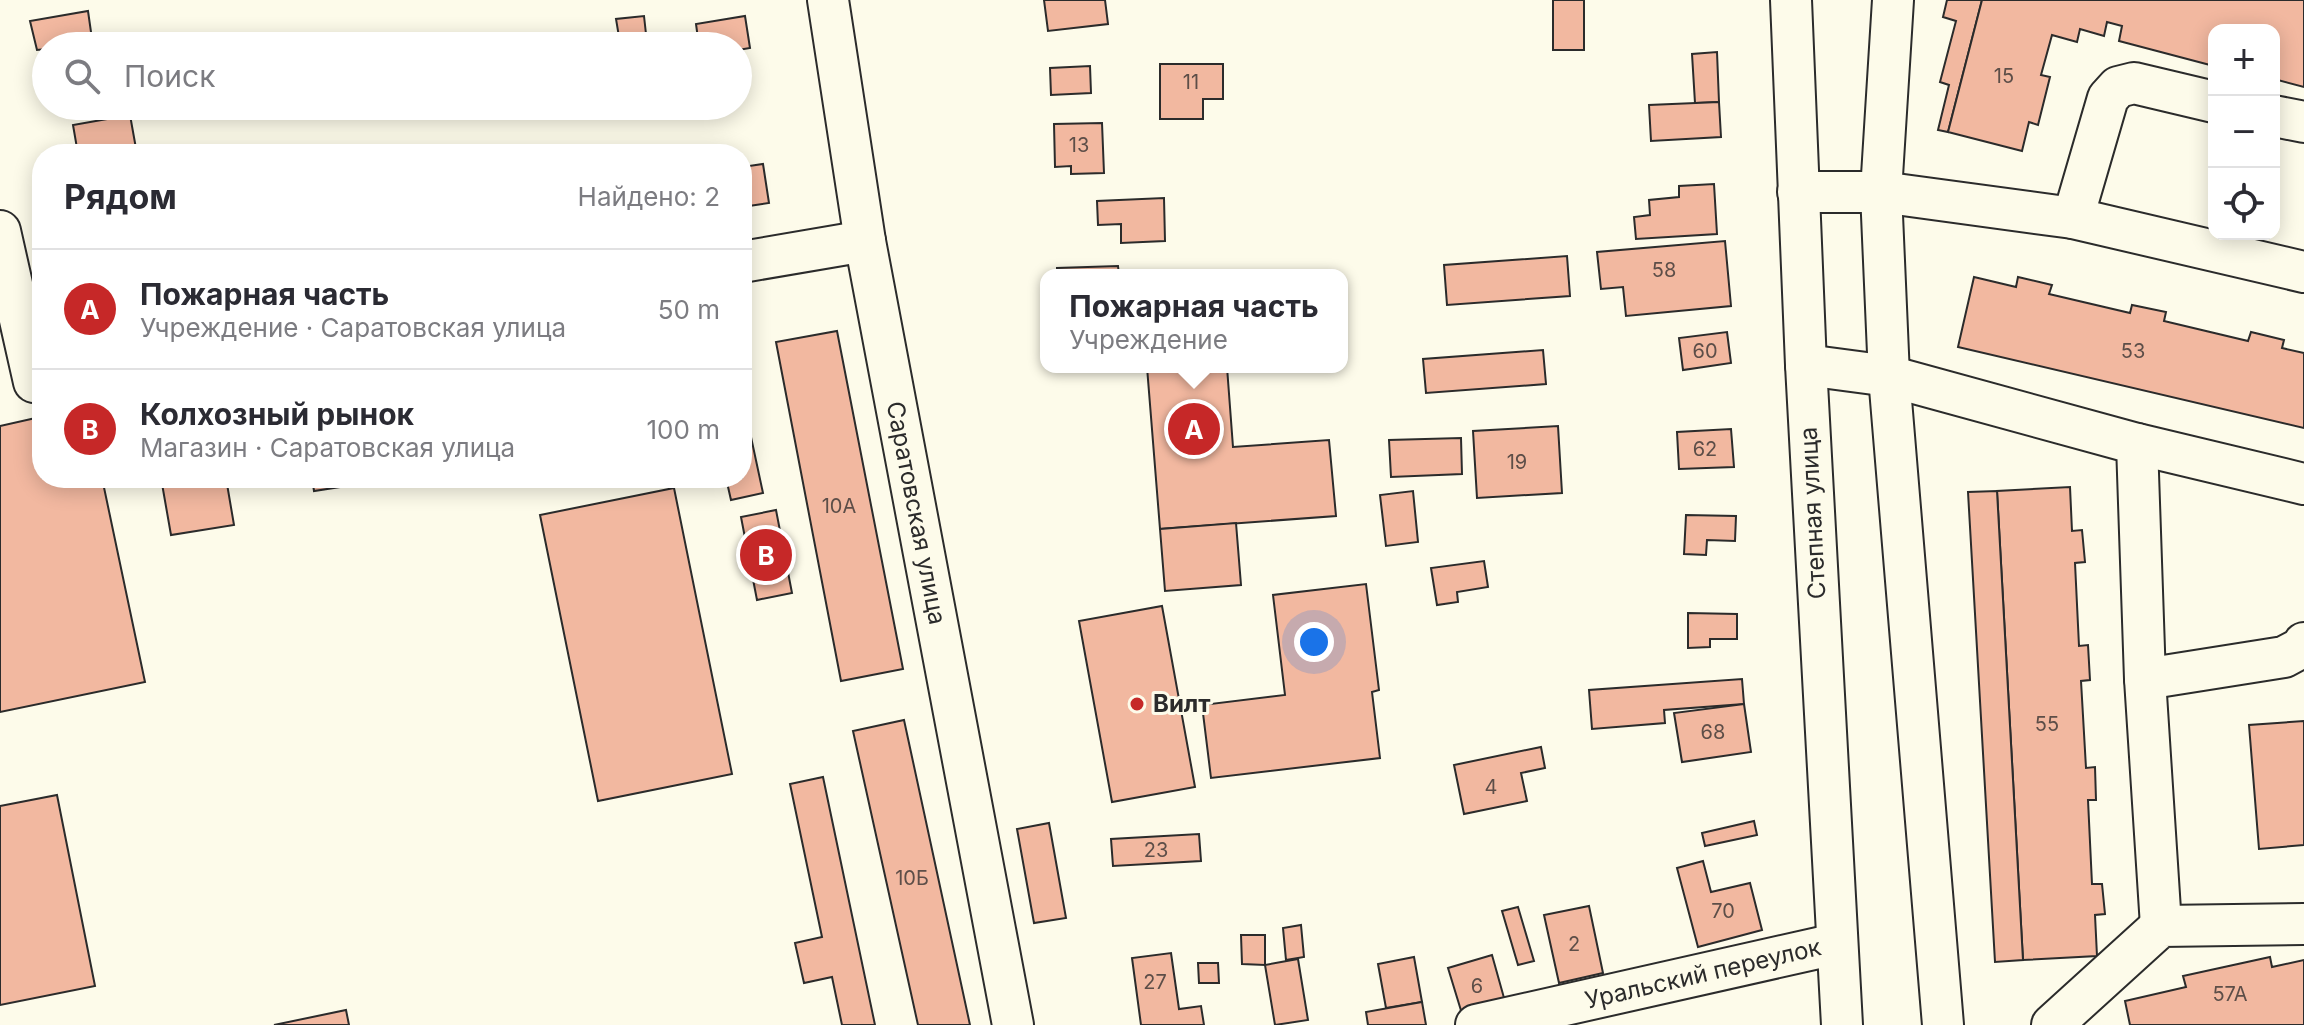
<!DOCTYPE html>
<html lang="ru">
<meta charset="utf-8">
<style>
:root{--surface:#fff;--page:#f7f7f7;--text:#2b2b33;--muted:#7c7c81;--line:#e1e1e2;--accent:#c62828}
body{margin:0;font-family:Inter,sans-serif;background:var(--page);color:var(--text)}
.controls{position:absolute;right:24px;top:24px;display:grid;overflow:hidden;border-radius:16px;box-shadow:0 4px 20px #0003}
.controls button{width:72px;height:72px;display:grid;place-items:center;padding:0;border:0;border-bottom:2px solid var(--line);background:var(--surface);color:var(--text);font:40px sans-serif}
.you{position:absolute;left:1314px;top:642px;width:28px;height:28px;margin:-20px;border:6px solid #fff;border-radius:50%;background:#1a73e8;box-shadow:0 0 0 12px #1a73e833}
.badge{display:grid;place-items:center;width:52px;height:52px;border-radius:50%;background:var(--accent);color:#fff;font-size:26px;font-weight:700}
.pin{position:absolute;translate:-50% -50%;border:4px solid #fff;box-shadow:0 2px 8px #0006}
.popup{position:absolute;left:1040px;top:269px;width:308px;height:104px;box-sizing:border-box;display:grid;place-content:center;border-radius:16px;background:var(--surface);filter:drop-shadow(0 2px 6px #0005);font-size:26px;white-space:nowrap;color:var(--muted)}
.popup b{font-size:30px;color:var(--text)}
.popup::after{content:'';position:absolute;left:50%;top:100%;margin-left:-16px;border:16px solid transparent;border-top-color:var(--surface)}
.list{margin:0;padding:0;list-style:none}
h2{display:flex;justify-content:space-between;align-items:center;height:104px;margin:0;padding:0 32px;font-size:34px}
h2 small{font-size:26px;font-weight:400;color:var(--muted)}
.list li{display:grid;grid-template-columns:52px 1fr auto;gap:24px;align-items:center;box-sizing:border-box;height:120px;padding:0 32px;border-top:2px solid var(--line)}
.list b{display:block;font-size:30px;white-space:nowrap}
.list p{margin:0;font-size:26px;white-space:nowrap;color:var(--muted)}
.list em{font-size:26px;font-style:normal;color:var(--muted)}
.icon{flex:none;width:44px;height:44px;fill:none;stroke:currentColor;stroke-width:2;stroke-linecap:round;stroke-linejoin:round}
.map{position:relative;flex:none;width:2304px;height:1025px;overflow:hidden}
.search{position:absolute;background:var(--surface);box-shadow:0 4px 20px #0003;left:32px;top:32px;width:720px;height:88px;display:flex;align-items:center;gap:20px;box-sizing:border-box;padding:0 28px;border-radius:44px;color:var(--muted);font-size:30px}
.panel{position:absolute;background:var(--surface);box-shadow:0 4px 20px #0003;left:32px;top:144px;width:720px;height:344px;border-radius:32px}
.map>svg:first-child{display:block}
.building{fill:#f2b8a0;stroke:#2b2b2b;stroke-width:2}
.lines{fill:none;stroke-linecap:round;stroke-linejoin:round}
.minor-casing{stroke:#2b2b2b;stroke-width:44}
.minor{stroke:#fdfbea;stroke-width:40}
.poi-dot{fill:#c62828;stroke:#fdfbea;stroke-width:3}
.labels{text-anchor:middle;stroke-width:6;stroke-linejoin:round;paint-order:stroke}
.number-label{font-size:20px;fill:#5d4e48}
.street-label{font-size:24px;fill:#2b2b2b;stroke:#fdfbea}
.poi-label{font-size:24px;font-weight:bold;fill:#2b2b2b;stroke:#fdfbea;text-anchor:start}
</style>
<div class="map">
<svg width="2304" height="1025" viewBox="0 0 2304 1025">
<rect width="100%" height="100%" fill="#fdfbea"/>
<!-- building -->
<g class="building">
<polygon points="1044,0 1105,0 1108,24 1048,31"/>
<rect x="1553" y="0" width="31" height="50"/>
<polygon points="1947,0 1982,0 1948,132 1938,130 1949,85 1940,82 1956,21 1943,17"/>
<polygon points="1982,0 2304,0 2304,87 2274,79 2274,30 2214,30 2214,50 2210,65 2119,41 2122,26 2107,22 2104,36 2080,29 2077,42 2052,35 2041,75 2050,77 2038,125 2029,122 2022,151 1948,132"/>
<polygon points="88,11 92,39 58,46 46,46 46,49 37,50 30,21"/>
<polygon points="644,16 646,34 619,37 616,19"/>
<polygon points="745,16 750,48 738,50 738,46 699,46 696,24"/>
<polygon points="1717,52 1719,102 1695,103 1692,54"/>
<polygon points="1160,64 1223,64 1223,99 1203,99 1203,119 1160,119"/>
<polygon points="1090,66 1091,93 1051,95 1050,68"/>
<polygon points="1719,102 1721,137 1651,141 1649,105"/>
<polygon points="365,106 434,106 367,118"/>
<polygon points="510,106 539,106 539,108 511,112"/>
<polygon points="130,115 137,154 78,154 73,125"/>
<polygon points="1102,123 1104,173 1071,174 1071,166 1055,167 1054,124"/>
<polygon points="763,164 769,203 742,207 742,167"/>
<polygon points="1714,184 1717,234 1636,239 1634,217 1650,215 1649,200 1679,197 1679,186"/>
<polygon points="1164,198 1165,241 1121,243 1121,224 1098,225 1097,201"/>
<polygon points="1725,241 1731,306 1626,316 1623,287 1601,289 1597,252"/>
<polygon points="1567,256 1570,296 1447,305 1444,265"/>
<polygon points="1118,266 1119,275 1057,275 1057,268"/>
<polygon points="1974,277 2016,287 2018,277 2052,285 2049,294 2130,313 2132,305 2166,312 2164,321 2248,341 2251,332 2284,340 2282,348 2304,353 2304,428 1958,347"/>
<polygon points="837,331 903,669 841,681 776,342"/>
<polygon points="1727,332 1731,363 1683,370 1679,338"/>
<polygon points="1543,350 1546,384 1426,393 1423,359"/>
<polygon points="1147,367 1227,367 1233,447 1329,440 1336,516 1160,529"/>
<polygon points="742,409 745,409 763,493 731,500 726,478 742,478"/>
<polygon points="40,417 42,478 102,478 145,682 0,712 0,426"/>
<polygon points="1558,426 1562,493 1477,498 1473,431"/>
<polygon points="1731,429 1734,467 1679,469 1677,432"/>
<polygon points="1461,438 1462,474 1391,477 1389,440"/>
<polygon points="161,478 226,478 234,525 171,535"/>
<polygon points="312,478 398,478 314,491"/>
<polygon points="2070,487 2072,531 2082,530 2085,562 2075,563 2079,646 2088,645 2090,680 2081,681 2086,768 2095,767 2096,800 2088,800 2092,884 2102,884 2105,914 2095,915 2097,956 2023,960 1997,491"/>
<polygon points="674,488 732,774 598,801 540,515"/>
<polygon points="1413,491 1418,542 1386,546 1380,495"/>
<polygon points="1997,491 2023,960 1995,962 1968,492"/>
<polygon points="776,510 792,593 757,600 741,517"/>
<polygon points="1686,515 1736,516 1735,541 1707,540 1706,555 1684,554"/>
<polygon points="1236,523 1241,585 1165,591 1160,529"/>
<polygon points="1484,561 1488,587 1457,592 1458,602 1437,605 1431,568"/>
<polygon points="1366,584 1379,690 1372,692 1380,758 1211,778 1202,705 1285,695 1273,595"/>
<polygon points="1162,606 1195,787 1112,802 1079,621"/>
<polygon points="1688,613 1737,614 1737,639 1710,639 1710,647 1688,648"/>
<polygon points="1742,679 1744,704 1664,710 1665,723 1592,729 1589,690"/>
<polygon points="1744,704 1751,752 1682,762 1674,713"/>
<polygon points="904,720 970,1025 918,1025 853,731"/>
<polygon points="2304,721 2304,845 2259,849 2249,725"/>
<polygon points="1541,747 1545,768 1521,773 1527,801 1464,814 1454,765"/>
<polygon points="823,777 875,1025 842,1025 832,977 804,983 795,943 822,937 790,784"/>
<polygon points="57,795 95,986 0,1005 0,806"/>
<polygon points="1754,821 1757,835 1705,846 1702,833"/>
<polygon points="1049,823 1066,918 1034,923 1017,829"/>
<polygon points="1199,834 1201,861 1113,866 1111,839"/>
<polygon points="1703,861 1711,892 1750,883 1762,930 1698,947 1677,868"/>
<polygon points="1589,906 1603,973 1559,983 1544,915"/>
<polygon points="1518,907 1534,961 1518,965 1502,911"/>
<polygon points="1301,925 1304,957 1286,960 1283,928"/>
<polygon points="1241,935 1265,935 1265,965 1242,964"/>
<polygon points="1171,953 1179,1009 1201,1006 1204,1025 1141,1025 1132,958"/>
<polygon points="1492,955 1506,1005 1463,1017 1448,968"/>
<polygon points="1414,957 1422,1002 1386,1008 1378,964"/>
<polygon points="2270,957 2272,967 2304,960 2304,1025 2130,1025 2125,1001 2186,987 2183,976"/>
<polygon points="1298,959 1308,1020 1275,1025 1265,965"/>
<polygon points="1198,963 1218,963 1219,983 1199,983"/>
<polygon points="1422,1002 1426,1025 1368,1025 1366,1012"/>
<polygon points="346,1010 349,1025 274,1025"/>
</g>
<g class="lines">
<defs>
<g id="minor">
<polyline points="828,0 865,241 1013,1025"/>
<polyline points="1791,0 1806,365 1842,1025"/>
<polyline points="1893,0 1881,192 1889,376 1943,1025"/>
<polyline points="2274,116 2304,122"/>
<polyline points="1798,192 1881,192 2073,218 2108,98 2118,87 2134,83 2214,102"/>
<polyline points="2073,218 2304,272"/>
<polyline points="0,231 34,382"/>
<polyline points="742,262 865,241"/>
<polyline points="1806,365 1889,376 2137,444 2145,679 2161,926"/>
<polyline points="2137,444 2304,484"/>
<polyline points="2145,679 2284,657 2301,648 2304,643"/>
<polyline points="1476,1025 1836,944"/>
<polyline points="2052,1025 2161,926 2304,924"/>
</g>
</defs>
<!-- minor casing -->
<use href="#minor" class="minor-casing"/>
<!-- minor -->
<use href="#minor" class="minor"/>
</g>
<!-- markers -->
<circle class="poi-dot" cx="1137" cy="704" r="8"/>
<g class="labels">
<!-- number labels -->
<g class="number-label">
<text x="2004" y="83">15</text>
<text x="1191" y="89">11</text>
<text x="1079" y="152">13</text>
<text x="1664" y="277">58</text>
<text x="1705" y="358">60</text>
<text x="2133" y="358">53</text>
<text x="1705" y="456">62</text>
<text x="1517" y="469">19</text>
<text x="839" y="513">10А</text>
<text x="2047" y="731">55</text>
<text x="1713" y="739">68</text>
<text x="1491" y="794">4</text>
<text x="1156" y="857">23</text>
<text x="912" y="885">10Б</text>
<text x="1723" y="918">70</text>
<text x="1574" y="951">2</text>
<text x="1155" y="989">27</text>
<text x="1477" y="993">6</text>
<text x="2230" y="1001">57А</text>
</g>
<!-- street labels -->
<g class="street-label">
<text transform="translate(916 513) rotate(79)" y="8">Саратовская улица</text>
<text transform="translate(1813 513) rotate(-93)" y="8">Степная улица</text>
<text transform="translate(1703 974) rotate(-13)" y="8">Уральский переулок</text>
</g>
<!-- poi labels -->
<g class="poi-label">
<text x="1153" y="712">Вилт</text>
</g>
</g>
</svg>
<div class="controls">
<button>+</button>
<button>−</button>
<button><svg class="icon" aria-label="locate" viewBox="0 0 24 24"><circle cx="12" cy="12" r="6"/><path d="M12 2v4M12 18v4M2 12h4M18 12h4"/></svg></button>
</div>
<div class="you"></div>
<div class="pin badge" style="left:1194px;top:429px">A</div>
<div class="popup"><b>Пожарная часть</b>Учреждение</div>
<div class="pin badge" style="left:766px;top:555px">B</div>
<div class="search"><svg class="icon" aria-label="search" viewBox="0 0 24 24"><circle cx="10" cy="10" r="6"/><path d="M15 15l6 6"/></svg>Поиск</div>
<section class="panel">
<h2>Рядом<small>Найдено: 2</small></h2>
<ul class="list">
<li><span class="badge">A</span><div><b>Пожарная часть</b><p>Учреждение · Саратовская улица</p></div><em>50 m</em></li>
<li><span class="badge">B</span><div><b>Колхозный рынок</b><p>Магазин · Саратовская улица</p></div><em>100 m</em></li>
</ul>
</section>
</div>
